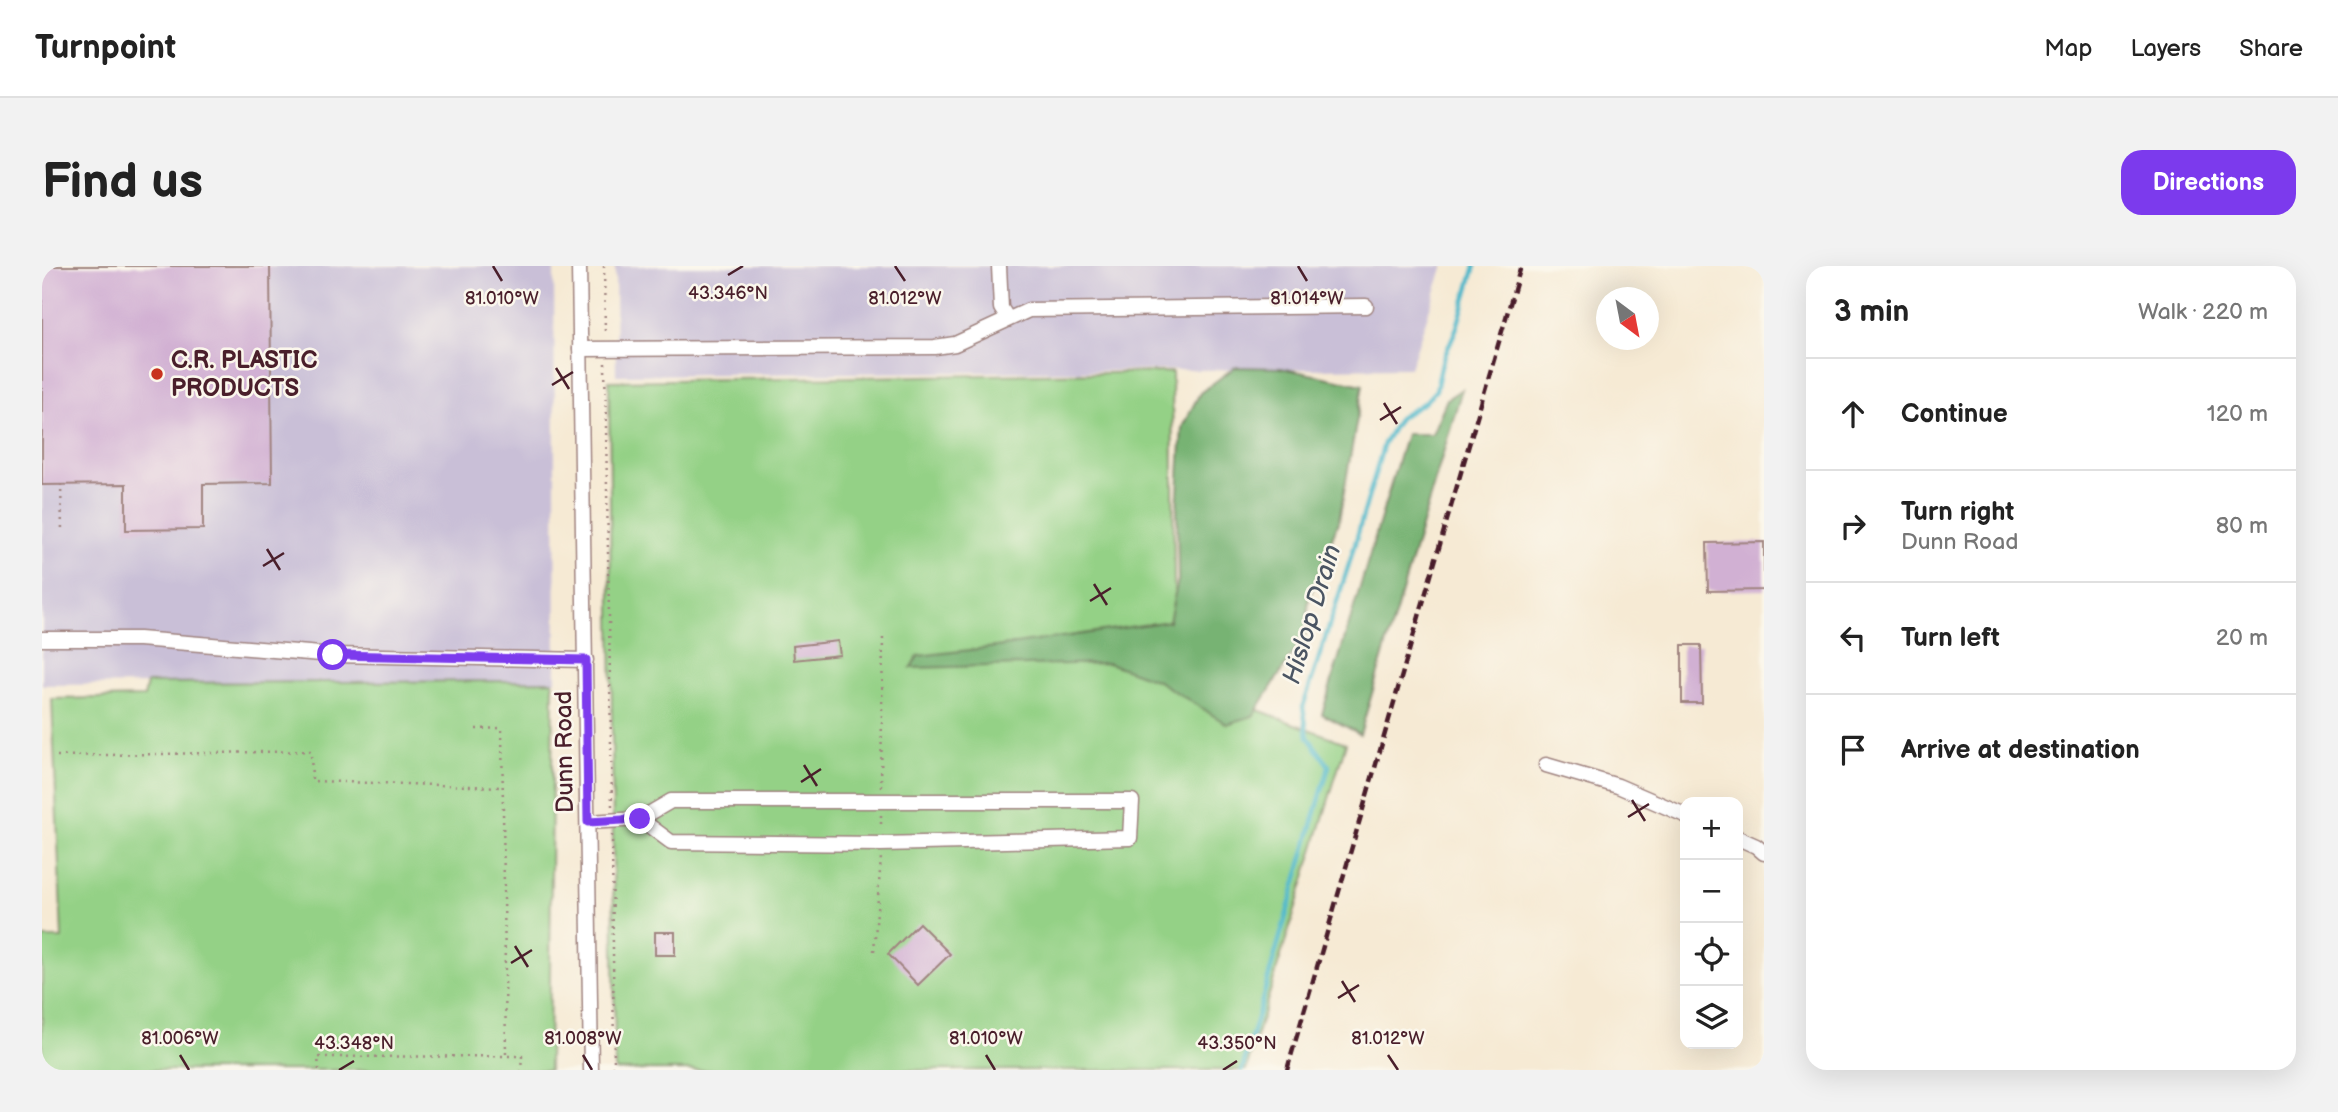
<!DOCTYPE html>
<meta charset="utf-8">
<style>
:root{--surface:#fff;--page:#f2f2f2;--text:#222;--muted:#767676;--line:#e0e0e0;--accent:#7c3aed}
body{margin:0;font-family:"Balsamiq Sans",sans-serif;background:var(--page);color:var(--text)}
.controls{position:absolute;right:21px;bottom:21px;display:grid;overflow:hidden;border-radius:14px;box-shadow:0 7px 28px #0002}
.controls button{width:63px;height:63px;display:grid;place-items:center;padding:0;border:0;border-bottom:2px solid var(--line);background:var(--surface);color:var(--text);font:35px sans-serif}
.compass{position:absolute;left:1554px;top:21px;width:63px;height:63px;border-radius:50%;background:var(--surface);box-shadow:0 7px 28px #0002;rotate:148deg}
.stop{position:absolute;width:21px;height:21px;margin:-16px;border:5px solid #7c3aed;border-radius:50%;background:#fff}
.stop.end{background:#7c3aed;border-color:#fff;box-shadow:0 2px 7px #0008}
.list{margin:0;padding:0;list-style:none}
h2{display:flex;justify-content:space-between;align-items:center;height:91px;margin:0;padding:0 28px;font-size:30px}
h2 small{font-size:23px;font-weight:400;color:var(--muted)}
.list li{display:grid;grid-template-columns:46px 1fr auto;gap:21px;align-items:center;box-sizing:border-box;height:112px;padding:0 28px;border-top:2px solid var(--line)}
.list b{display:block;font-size:26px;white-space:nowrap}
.list p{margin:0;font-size:23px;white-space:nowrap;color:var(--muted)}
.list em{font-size:23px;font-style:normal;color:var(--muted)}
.icon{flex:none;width:38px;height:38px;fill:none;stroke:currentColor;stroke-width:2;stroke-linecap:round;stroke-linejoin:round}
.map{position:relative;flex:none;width:1722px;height:804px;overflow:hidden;border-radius:21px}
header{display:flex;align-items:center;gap:42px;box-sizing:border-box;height:98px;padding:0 35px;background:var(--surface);border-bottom:2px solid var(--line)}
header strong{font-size:33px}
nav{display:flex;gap:38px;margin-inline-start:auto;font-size:24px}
.intro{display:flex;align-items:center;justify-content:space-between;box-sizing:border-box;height:168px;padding:0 42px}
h1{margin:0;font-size:49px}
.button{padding:18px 32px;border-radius:21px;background:var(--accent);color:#fff;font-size:24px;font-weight:700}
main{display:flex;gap:42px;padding:0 42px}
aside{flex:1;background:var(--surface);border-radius:21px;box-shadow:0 7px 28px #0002}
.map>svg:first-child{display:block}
.industrial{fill:#c9bfd7}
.green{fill:#94d186;stroke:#6f7858;stroke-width:2}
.forest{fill:#77b373;stroke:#60694f;stroke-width:2}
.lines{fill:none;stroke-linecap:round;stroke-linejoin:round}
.stream{stroke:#4db8ca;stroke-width:4.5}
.building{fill:#d1b0d3}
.minor-casing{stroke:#a08480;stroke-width:17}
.path{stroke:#a08480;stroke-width:2.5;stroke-dasharray:2 5;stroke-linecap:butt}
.minor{stroke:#fff;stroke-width:14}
.rail{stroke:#4a1f2b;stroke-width:4.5;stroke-dasharray:10 5;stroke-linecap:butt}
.route{stroke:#7c3aed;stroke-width:9}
.ticks{fill:none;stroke:#4a1f2b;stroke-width:2.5}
.poi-dot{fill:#c8321e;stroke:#fbf7ec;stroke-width:2.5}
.labels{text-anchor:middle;stroke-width:5;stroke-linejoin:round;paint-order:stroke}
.poi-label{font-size:24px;font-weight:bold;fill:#4a1f2b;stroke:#fbf7ec;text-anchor:start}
.street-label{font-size:24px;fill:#4a1f2b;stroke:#fbf7ec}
.water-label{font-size:26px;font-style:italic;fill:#4b5563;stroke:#fbf7ec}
.ticks-label{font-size:18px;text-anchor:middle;fill:#4a1f2b;stroke:#fbf7ec;stroke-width:5;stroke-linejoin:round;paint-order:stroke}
</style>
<header>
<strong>Turnpoint</strong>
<nav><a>Map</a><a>Layers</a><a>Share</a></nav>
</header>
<div class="intro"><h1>Find us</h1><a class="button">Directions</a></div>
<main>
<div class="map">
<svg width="1722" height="804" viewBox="0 0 1722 804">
<rect width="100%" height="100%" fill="#fbf7ec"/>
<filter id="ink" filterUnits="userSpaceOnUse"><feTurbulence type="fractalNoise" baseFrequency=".0143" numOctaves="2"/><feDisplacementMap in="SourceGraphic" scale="14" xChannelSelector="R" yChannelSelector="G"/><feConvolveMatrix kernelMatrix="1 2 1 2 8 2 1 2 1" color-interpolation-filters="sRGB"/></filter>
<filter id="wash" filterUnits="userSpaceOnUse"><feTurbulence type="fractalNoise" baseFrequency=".00686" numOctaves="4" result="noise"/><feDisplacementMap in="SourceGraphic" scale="28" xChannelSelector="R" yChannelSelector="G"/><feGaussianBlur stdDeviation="1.57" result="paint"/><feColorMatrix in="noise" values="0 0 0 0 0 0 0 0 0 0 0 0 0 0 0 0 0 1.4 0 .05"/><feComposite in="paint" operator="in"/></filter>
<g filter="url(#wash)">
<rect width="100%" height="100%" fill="#f6ead4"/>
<!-- industrial -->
<g class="industrial">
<polygon points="0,0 512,0 514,415 0,419"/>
<polygon points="573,0 1402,0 1368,102 574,109"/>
</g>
<!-- green -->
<g class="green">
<polygon points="1130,106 1133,413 1304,477 1204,804 573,804 567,115"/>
<polygon points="511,415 507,804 0,804 0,672 20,672 10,433 102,431 105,417"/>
</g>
<!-- forest -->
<g class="forest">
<polygon points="1193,101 1239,102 1321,119 1297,254 1267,332 1264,367 1211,450 1185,458 1116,415 1067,397 869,402 876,390 954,381 1127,355 1136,314 1135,243 1140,161 1158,127"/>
<polygon points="1420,123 1318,468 1280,448 1364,168 1390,168 1405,133"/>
</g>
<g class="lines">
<!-- stream -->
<polyline class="stream" points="1200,804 1287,500 1266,471 1261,441 1308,295 1342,177 1357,152 1383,136 1394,124 1400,96 1415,61 1433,0"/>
</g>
<g id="blocks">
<!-- building -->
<g class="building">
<polygon points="0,0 228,0 230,217 161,218 161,263 84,264 84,218 0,219"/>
<polygon points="1722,276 1722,324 1666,325 1665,277"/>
<polygon points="796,375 798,389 752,394 751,380"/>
<polygon points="1640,379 1659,379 1660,437 1640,437"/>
<polygon points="877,657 908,688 876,719 846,688"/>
<rect x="613" y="666" width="20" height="23"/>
</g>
</g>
</g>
<g filter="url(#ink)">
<use href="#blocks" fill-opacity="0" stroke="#a08480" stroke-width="2"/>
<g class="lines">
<defs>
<g id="minor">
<polyline points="537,0 549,804"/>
<polyline points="957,0 959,42 966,53"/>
<polyline points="538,83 893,81 913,78 987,44 1324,40"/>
<polyline points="0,373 97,373 291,389 544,394"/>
<polyline points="1504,499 1576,520 1643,549"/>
<polyline points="546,556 598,553 629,535 1090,535 1088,572 839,578 629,576 598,553"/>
<polyline points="1696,572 1714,580 1722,587"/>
</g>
</defs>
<!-- minor casing -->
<use href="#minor" class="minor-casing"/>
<!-- path -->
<g class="path">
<polyline points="562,0 563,69"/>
<polyline points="563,97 570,542"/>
<polyline points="19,218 20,265"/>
<polyline points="434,463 460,462 464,790"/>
<polyline points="15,490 269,485 270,515 460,521"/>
<polyline points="839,521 841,370"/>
<polyline points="839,549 839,563"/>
<polyline points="570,569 572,804"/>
<polyline points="832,685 839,591"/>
<polyline points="277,804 276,791 480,790 479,804"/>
</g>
<!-- minor -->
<use href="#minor" class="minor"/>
<!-- rail -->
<polyline class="rail" points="1245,804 1479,0"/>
</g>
</g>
<g class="lines" filter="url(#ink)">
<!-- route -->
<polyline class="route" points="291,389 544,394 546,556 598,553"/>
</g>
<!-- ticks -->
<path class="ticks" d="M 451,0 L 460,15M 853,0 L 863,15M 1256,0 L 1265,15M 686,9 L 701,0M 514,102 L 527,123M 510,119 L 531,106M 1342,137 L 1355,158M 1338,154 L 1359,141M 225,283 L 238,304M 221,300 L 242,287M 1052,318 L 1065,339M 1048,335 L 1069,322M 762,499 L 775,520M 759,516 L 779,503M 1590,534 L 1603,555M 1586,551 L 1607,538M 473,680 L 486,701M 469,697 L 490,684M 1300,715 L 1313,736M 1296,732 L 1317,719M 138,789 L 147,804M 541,789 L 550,804M 944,789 L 953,804M 1346,789 L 1356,804M 297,804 L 312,795M 1181,804 L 1195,795"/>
<!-- markers -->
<circle class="poi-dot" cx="115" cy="108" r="7"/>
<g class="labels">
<!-- poi labels -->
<g class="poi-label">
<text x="129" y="102">C.R. PLASTIC<tspan x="129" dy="28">PRODUCTS</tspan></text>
</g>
<!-- street labels -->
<g class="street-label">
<text transform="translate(522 486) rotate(-91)" y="8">Dunn Road</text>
</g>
<!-- water labels -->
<g class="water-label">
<text transform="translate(1269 348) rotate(-73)" y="9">Hislop Drain</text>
</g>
</g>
<g class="ticks-label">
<text x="686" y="33">43.346°N</text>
<text x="460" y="38">81.010°W</text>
<text x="863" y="38">81.012°W</text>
<text x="1265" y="38">81.014°W</text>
<text x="138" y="778">81.006°W</text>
<text x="541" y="778">81.008°W</text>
<text x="944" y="778">81.010°W</text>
<text x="1346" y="778">81.012°W</text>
<text x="312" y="783">43.348°N</text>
<text x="1195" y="783">43.350°N</text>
</g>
</svg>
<div class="controls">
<button>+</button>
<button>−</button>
<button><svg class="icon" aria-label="locate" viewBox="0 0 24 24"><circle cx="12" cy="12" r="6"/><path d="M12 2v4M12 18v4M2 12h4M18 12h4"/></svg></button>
<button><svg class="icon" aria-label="layers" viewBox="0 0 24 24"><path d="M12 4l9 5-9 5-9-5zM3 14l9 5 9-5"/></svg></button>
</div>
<svg class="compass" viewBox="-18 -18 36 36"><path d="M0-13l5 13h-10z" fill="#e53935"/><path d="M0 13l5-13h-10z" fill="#767676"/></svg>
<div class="stop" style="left:291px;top:389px"></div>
<div class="stop end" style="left:598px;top:553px"></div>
</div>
<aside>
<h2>3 min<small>Walk · 220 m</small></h2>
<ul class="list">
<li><svg class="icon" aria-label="ahead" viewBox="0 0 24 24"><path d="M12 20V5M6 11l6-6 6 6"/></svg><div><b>Continue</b></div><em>120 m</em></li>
<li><svg class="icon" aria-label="right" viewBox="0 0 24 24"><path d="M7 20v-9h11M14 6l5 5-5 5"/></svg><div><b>Turn right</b><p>Dunn Road</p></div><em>80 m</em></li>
<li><svg class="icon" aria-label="left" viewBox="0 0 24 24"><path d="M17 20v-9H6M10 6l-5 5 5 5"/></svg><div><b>Turn left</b></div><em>20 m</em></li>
<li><svg class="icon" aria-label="arrive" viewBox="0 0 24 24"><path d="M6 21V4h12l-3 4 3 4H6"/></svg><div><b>Arrive at destination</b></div></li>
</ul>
</aside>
</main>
